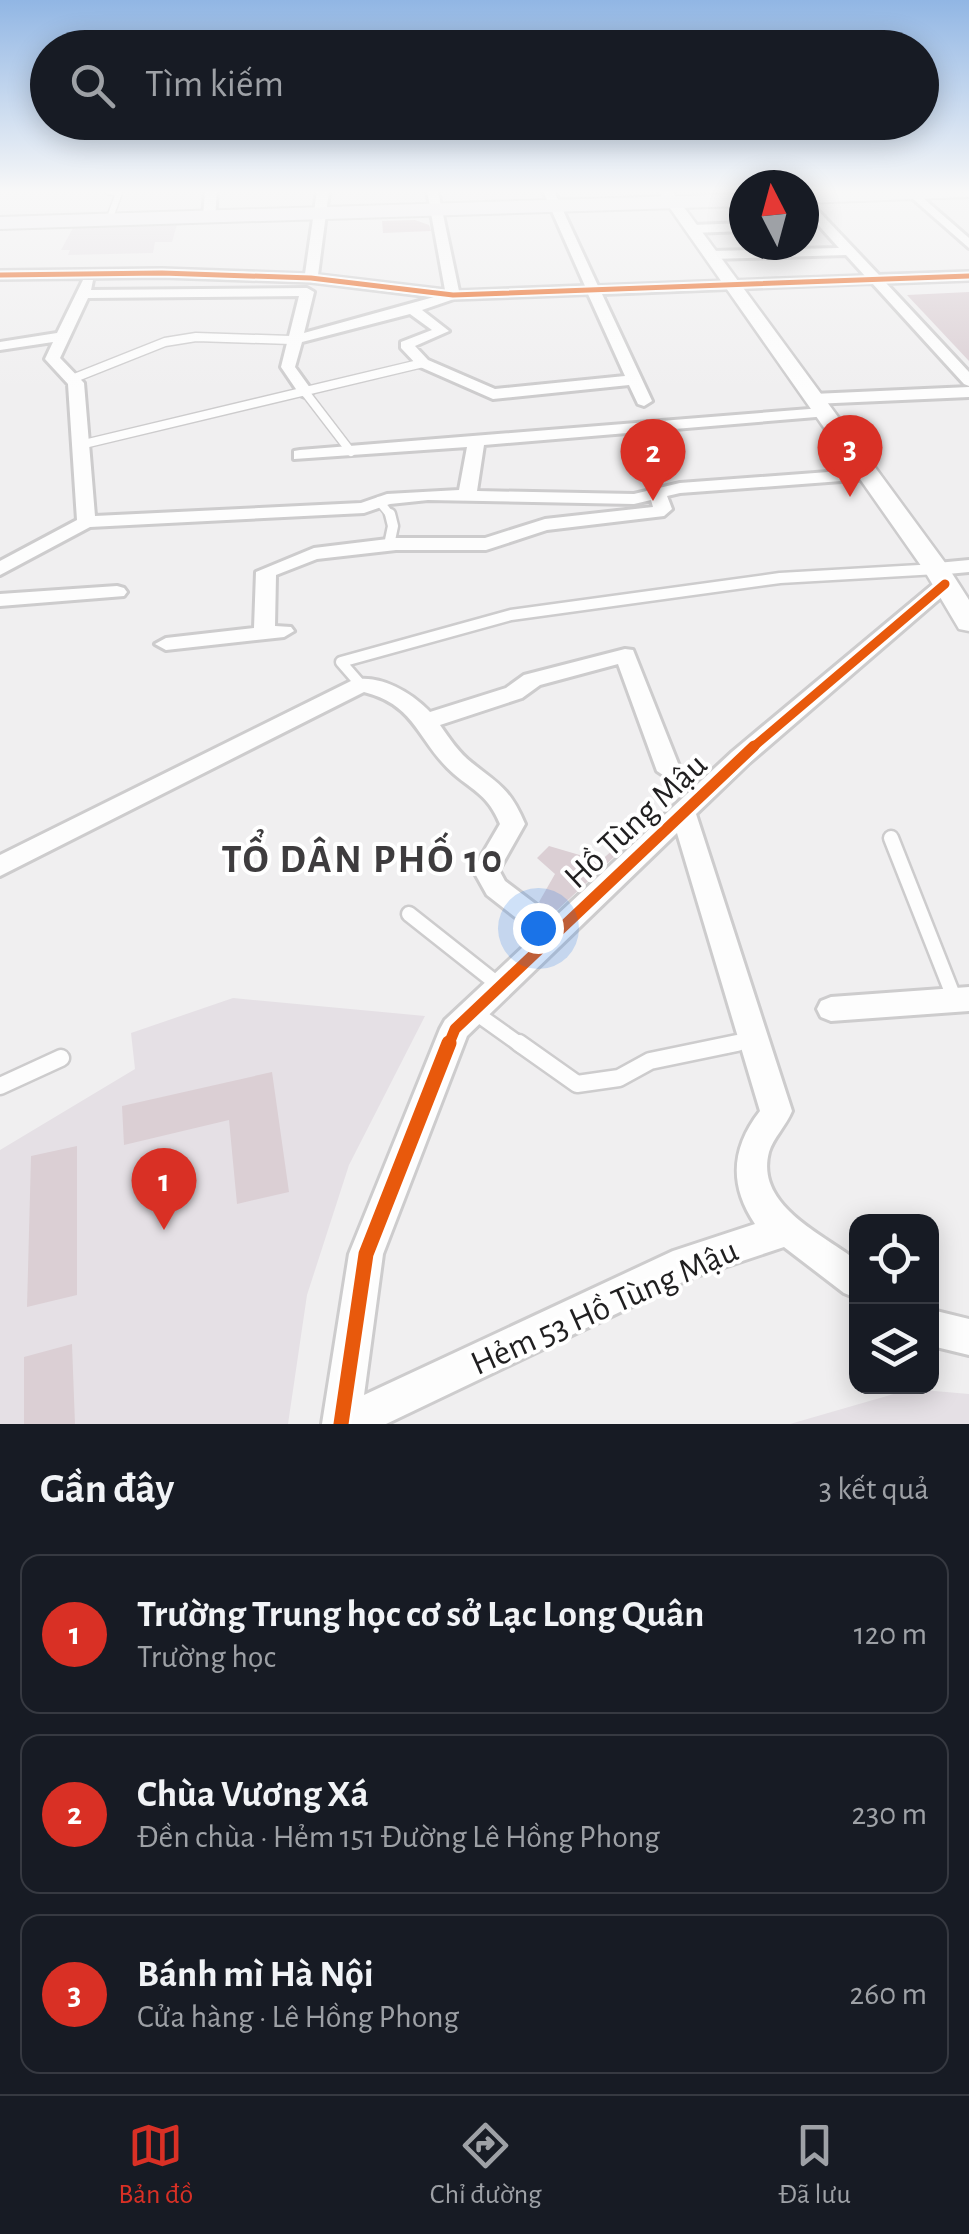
<!DOCTYPE html>
<html lang="vi">
<meta charset="utf-8">
<style>
:root{--surface:#171b24;--page:#242831;--text:#f1f3f6;--muted:#9ea1a6;--line:#363941;--accent:#d93025}
body{margin:0;font-family:"Alegreya Sans",sans-serif;background:var(--page);color:var(--text)}
.controls{position:absolute;right:30px;bottom:30px;display:grid;overflow:hidden;border-radius:20px;box-shadow:0 5px 25px #0003}
.controls button{width:90px;height:90px;display:grid;place-items:center;padding:0;border:0;border-bottom:2px solid var(--line);background:var(--surface);color:var(--text);font:50px sans-serif}
.compass{position:absolute;left:729px;top:170px;width:90px;height:90px;border-radius:50%;background:var(--surface);box-shadow:0 5px 25px #0003;rotate:354deg}
.you{position:absolute;left:538px;top:928px;width:35px;height:35px;margin:-25px;border:8px solid #fff;border-radius:50%;background:#1a73e8;box-shadow:0 0 0 15px #1a73e833}
.badge{display:grid;place-items:center;width:65px;height:65px;border-radius:50%;background:var(--accent);color:#fff;font-size:32px;font-weight:700}
.pin{position:absolute;translate:-50% -82px;filter:drop-shadow(0 2px 5px #0008)}
.pin::after{content:'';position:absolute;top:52px;width:35px;height:30px;background:inherit;clip-path:polygon(0 0,100% 0,50% 100%)}
.list{margin:0;padding:0;list-style:none}
h2{display:flex;justify-content:space-between;align-items:center;height:130px;margin:0;padding:0 40px;font-size:42px}
h2 small{font-size:32px;font-weight:400;color:var(--muted)}
.list li{display:grid;grid-template-columns:65px 1fr auto;gap:30px;align-items:center;box-sizing:border-box;height:160px;margin:0 20px 20px;padding:0 20px;border:2px solid var(--line);border-radius:20px}
.list b{display:block;font-size:38px;white-space:nowrap}
.list p{margin:0;font-size:32px;white-space:nowrap;color:var(--muted)}
.list em{font-size:32px;font-style:normal;color:var(--muted)}
.icon{flex:none;width:55px;height:55px;fill:none;stroke:currentColor;stroke-width:2;stroke-linecap:round;stroke-linejoin:round}
.map{position:relative;flex:none;width:969px;height:1424px;overflow:hidden}
.search{position:absolute;background:var(--surface);box-shadow:0 5px 25px #0003;left:30px;right:30px;top:30px;height:110px;display:flex;align-items:center;gap:25px;box-sizing:border-box;padding:0 35px;border-radius:55px;color:var(--muted);font-size:38px}
.sheet{height:670px;background:var(--surface)}
nav{display:flex;justify-content:space-around;align-items:center;box-sizing:border-box;height:140px;border-top:2px solid var(--line);background:var(--surface);font-size:28px;color:var(--muted)}
nav a{display:grid;justify-items:center;gap:5px}
nav .on{color:var(--accent)}
.map>svg:first-child{display:block}
.built{fill:#e5e0e5}
.building{fill:#dbcfd4}
.lines{fill:none;stroke-linecap:round;stroke-linejoin:round}
.service-far4-casing{stroke:#cdcccd;stroke-width:9}
.service-far3-casing{stroke:#cdcccd;stroke-width:11}
.service-far2-casing{stroke:#cdcccd;stroke-width:15}
.service-far1-casing{stroke:#cdcccd;stroke-width:19}
.service-casing{stroke:#cdcccd;stroke-width:21}
.minor-casing{stroke:#cdcccd;stroke-width:6}
.tertiary-casing{stroke:#cdcccd;stroke-width:5}
.primary-casing{stroke:#cdcdcd;stroke-width:4}
.service-far4{stroke:#fdfdfd;stroke-width:6}
.service-far3{stroke:#fdfdfd;stroke-width:8}
.service-far2{stroke:#fdfdfd;stroke-width:10}
.service-far1{stroke:#fdfdfd;stroke-width:14}
.service{stroke:#fdfdfd;stroke-width:16}
.minor{fill:#fdfdfd;fill-rule:evenodd}
.tertiary{fill:#fdfdfd;fill-rule:evenodd}
.primary{fill:#f2f0f5;fill-rule:evenodd}
.cycleway-far3-casing{stroke:#fff;stroke-width:9}
.cycleway-far2-casing{stroke:#fff;stroke-width:15}
.cycleway-far1-casing{stroke:#fff;stroke-width:18}
.cycleway-casing{stroke:#fff;stroke-width:21}
.cycleway-far3{stroke:#e8590c;stroke-width:5}
.cycleway-far2{stroke:#e8590c;stroke-width:9}
.cycleway-far1{stroke:#e8590c;stroke-width:11}
.cycleway{stroke:#e8590c;stroke-width:15}
.labels{text-anchor:middle;stroke-width:8;stroke-linejoin:round;paint-order:stroke}
.near-street-label{font-size:35px;fill:#201f20;stroke:#fff}
.district-label{font-size:40px;font-weight:bold;letter-spacing:2.5px;fill:#3e3c3e;stroke:#fff}
</style>
<div class="map">
<svg width="969" height="1424" viewBox="0 0 969 1424">
<rect width="100%" height="100%" fill="#f0eff0"/>
<!-- built -->
<g class="built">
<polygon points="177,224 172,242 155,242 153,253 68,255 70,250 61,250 73,228"/>
<polygon points="233,998 425,1016 349,1165 307,1295 288,1424 0,1424 0,1150 135,1069 131,1033"/>
<polygon points="911,1389 969,1394 969,1424 790,1424"/>
</g>
<!-- building -->
<g class="building">
<polygon points="415,220 429,225 431,231 383,233 382,221"/>
<polygon points="969,292 969,361 907,295"/>
<polygon points="549,846 600,861 613,850 614,857 554,913 539,902 555,874 537,858"/>
<polygon points="272,1072 289,1192 237,1204 229,1120 124,1145 122,1106"/>
<polygon points="77,1146 77,1295 27,1307 31,1156"/>
<polygon points="72,1344 75,1424 24,1424 24,1357"/>
</g>
<g class="lines">
<defs>
<polyline id="service-far4" points="108,191 119,193 109,220"/>
<g id="service-far3">
<polyline points="72,379 165,342 196,337 291,340"/>
<polyline points="305,392 351,452"/>
<polyline points="80,445 423,363"/>
<polyline points="379,501 391,516"/>
</g>
<g id="service-far2">
<polyline points="389,545 393,526 390,514"/>
<polyline points="361,685 341,662 511,615 780,578 937,569"/>
</g>
<g id="service-far1">
<polyline points="891,838 955,1000"/>
<polyline points="409,914 500,986"/>
<polyline points="473,1011 522,1046"/>
<polyline points="725,1046 752,1040"/>
</g>
<g id="service">
<polyline points="519,1043 577,1084 619,1078 650,1061 737,1043"/>
<polyline points="0,1086 61,1058"/>
</g>
<g id="minor">
<polygon points="205,191 217,191 215,217 209,221 203,217"/>
<path d="M 317,191 L 329,191 L 318,275 L 445,290 L 427,191 L 438,191 L 459,291 L 585,286 L 543,191 L 554,191 L 598,286 L 865,276 L 846,255 L 711,259 L 705,255 L 711,251 L 839,248 L 804,209 L 804,199 L 808,200 L 879,275 L 969,272 L 969,280 L 886,283 L 969,372 L 969,386 L 964,384 L 872,283 L 602,294 L 652,401 L 644,406 L 638,404 L 629,385 L 493,399 L 418,366 L 401,348 L 401,342 L 432,330 L 410,314 L 302,342 L 295,367 L 313,392 L 305,397 L 300,395 L 281,367 L 287,343 L 284,340 L 289,336 L 299,296 L 88,298 L 60,358 L 84,383 L 95,516 L 361,503 L 387,494 L 459,490 L 467,447 L 294,459 L 294,451 L 300,450 L 822,408 L 830,413 L 828,416 L 484,445 L 477,491 L 634,494 L 680,483 L 868,469 L 877,474 L 868,479 L 680,493 L 667,496 L 672,509 L 664,516 L 547,530 L 486,550 L 396,550 L 317,559 L 276,575 L 275,626 L 291,627 L 294,631 L 284,637 L 166,650 L 155,644 L 166,638 L 254,628 L 256,572 L 314,548 L 396,538 L 485,538 L 545,519 L 653,507 L 651,500 L 634,504 L 428,500 L 390,504 L 364,513 L 90,527 L 0,575 L 0,561 L 77,520 L 68,384 L 45,359 L 53,342 L 0,350 L 0,342 L 57,333 L 83,280 L 93,280 L 91,290 L 307,288 L 314,292 L 304,333 L 434,297 L 311,282 L 162,277 L 0,279 L 0,271 L 162,269 L 305,274 ZM 588,294 L 625,376 L 495,389 L 428,360 L 415,346 L 449,331 L 422,310 L 454,299 Z"/>
<polygon points="904,191 915,191 969,238 969,248"/>
<polygon points="744,223 744,231 693,233 687,229 693,225"/>
<polygon points="969,387 969,397 813,404 805,399 813,394"/>
<polygon points="969,560 969,572 937,575 927,569 937,563"/>
<path d="M 945,578 L 955,584 L 952,588 L 748,764 L 696,814 L 792,1111 C 786,1126 773,1138 769,1152 C 755,1205 821,1233 856,1260 L 856,1298 L 844,1293 L 784,1247 L 691,1278 L 386,1424 L 322,1424 L 349,1254 L 440,1029 L 445,1020 L 537,934 L 487,895 L 473,870 L 500,824 C 488,795 475,792 454,774 C 418,743 417,705 364,692 L 0,876 L 0,855 L 353,680 C 380,674 412,693 430,712 L 506,688 L 524,675 L 625,649 L 633,650 L 681,771 L 677,777 L 669,779 L 657,771 L 618,664 L 540,685 L 522,698 L 440,725 C 449,738 459,753 472,763 C 500,785 510,789 525,824 L 499,870 L 505,881 L 554,918 L 732,752 L 938,580 ZM 677,833 L 760,1111 C 732,1147 728,1184 755,1224 L 673,1251 L 364,1395 L 383,1254 L 467,1036 Z"/>
<polygon points="117,586 124,588 127,592 124,596 0,606 0,594"/>
<polygon points="969,987 969,1011 831,1021 821,1017 817,1009 821,1001 831,997"/>
<polygon points="932,1310 969,1319 969,1355 932,1346"/>
</g>
<polygon id="tertiary" points="658,191 672,191 946,564 969,600 969,631 959,629 924,570"/>
<g id="primary">
<polygon points="804,191 969,191 969,197 804,203"/>
<polygon points="744,194 744,206 0,229 0,217"/>
</g>
</defs>
<!-- service-far4 casing -->
<use href="#service-far4" class="service-far4-casing"/>
<!-- service-far3 casing -->
<use href="#service-far3" class="service-far3-casing"/>
<!-- service-far2 casing -->
<use href="#service-far2" class="service-far2-casing"/>
<!-- service-far1 casing -->
<use href="#service-far1" class="service-far1-casing"/>
<!-- service casing -->
<use href="#service" class="service-casing"/>
<!-- minor casing -->
<use href="#minor" class="minor-casing"/>
<!-- tertiary casing -->
<use href="#tertiary" class="tertiary-casing"/>
<!-- primary casing -->
<use href="#primary" class="primary-casing"/>
<!-- service-far4 -->
<use href="#service-far4" class="service-far4"/>
<!-- service-far3 -->
<use href="#service-far3" class="service-far3"/>
<!-- service-far2 -->
<use href="#service-far2" class="service-far2"/>
<!-- service-far1 -->
<use href="#service-far1" class="service-far1"/>
<!-- service -->
<use href="#service" class="service"/>
<!-- minor -->
<use href="#minor" class="minor"/>
<!-- tertiary -->
<use href="#tertiary" class="tertiary"/>
<!-- primary -->
<use href="#primary" class="primary"/>
<defs>
<polyline id="cycleway-far3" points="0,275 162,273 311,278 453,295 969,276"/>
<polyline id="cycleway-far2" points="751,749 945,584"/>
<polyline id="cycleway-far1" points="448,1046 455,1029 754,746"/>
<polyline id="cycleway" points="341,1424 366,1254 449,1043"/>
</defs>
<!-- cycleway-far3 casing -->
<use href="#cycleway-far3" class="cycleway-far3-casing"/>
<!-- cycleway-far2 casing -->
<use href="#cycleway-far2" class="cycleway-far2-casing"/>
<!-- cycleway-far1 casing -->
<use href="#cycleway-far1" class="cycleway-far1-casing"/>
<!-- cycleway casing -->
<use href="#cycleway" class="cycleway-casing"/>
<!-- cycleway-far3 -->
<use href="#cycleway-far3" class="cycleway-far3"/>
<!-- cycleway-far2 -->
<use href="#cycleway-far2" class="cycleway-far2"/>
<!-- cycleway-far1 -->
<use href="#cycleway-far1" class="cycleway-far1"/>
<!-- cycleway -->
<use href="#cycleway" class="cycleway"/>
</g>
<!-- sky -->
<linearGradient id="sky" x2="0" y2="1"><stop stop-color="#91b6e4"/><stop offset="0.49" stop-color="#f8f8f8"/><stop offset="1" stop-color="#f8f8f8" stop-opacity="0"/></linearGradient>
<rect width="969" height="390" fill="url(#sky)"/>
<g class="labels">
<!-- near-street labels -->
<g class="near-street-label">
<text transform="translate(635 820) rotate(-43)" y="12">Hồ Tùng Mậu</text>
<text transform="translate(604 1306) rotate(-24)" y="12">Hẻm 53 Hồ Tùng Mậu</text>
</g>
<!-- district labels -->
<g class="district-label">
<text x="363" y="872">TỔ DÂN PHỐ 10</text>
</g>
</g>
</svg>
<div class="controls">
<button><svg class="icon" aria-label="locate" viewBox="0 0 24 24"><circle cx="12" cy="12" r="6"/><path d="M12 2v4M12 18v4M2 12h4M18 12h4"/></svg></button>
<button><svg class="icon" aria-label="layers" viewBox="0 0 24 24"><path d="M12 4l9 5-9 5-9-5zM3 14l9 5 9-5"/></svg></button>
</div>
<svg class="compass" viewBox="-18 -18 36 36"><path d="M0-13l5 13h-10z" fill="#e53935"/><path d="M0 13l5-13h-10z" fill="#9ea1a6"/></svg>
<div class="you"></div>
<div class="pin badge" style="left:164px;top:1230px">1</div>
<div class="pin badge" style="left:653px;top:501px">2</div>
<div class="pin badge" style="left:850px;top:497px">3</div>
<div class="search"><svg class="icon" aria-label="search" viewBox="0 0 24 24"><circle cx="10" cy="10" r="6"/><path d="M15 15l6 6"/></svg>Tìm kiếm</div>
</div>
<section class="sheet">
<h2>Gần đây<small>3 kết quả</small></h2>
<ul class="list">
<li><span class="badge">1</span><div><b>Trường Trung học cơ sở Lạc Long Quân</b><p>Trường học</p></div><em>120 m</em></li>
<li><span class="badge">2</span><div><b>Chùa Vương Xá</b><p>Đền chùa · Hẻm 151 Đường Lê Hồng Phong</p></div><em>230 m</em></li>
<li><span class="badge">3</span><div><b>Bánh mì Hà Nội</b><p>Cửa hàng · Lê Hồng Phong</p></div><em>260 m</em></li>
</ul>
</section>
<nav>
<a class="on"><svg class="icon" aria-label="map" viewBox="0 0 24 24"><path d="M3 6l6-2 6 2 6-2v14l-6 2-6-2-6 2zM9 4v14M15 6v14"/></svg>Bản đồ</a>
<a><svg class="icon" aria-label="directions" viewBox="0 0 24 24"><path d="M12 3l9 9-9 9-9-9zM9 14v-3h6M13 9l2 2-2 2"/></svg>Chỉ đường</a>
<a><svg class="icon" aria-label="saved" viewBox="0 0 24 24"><path d="M7 4h10v16l-5-4-5 4z"/></svg>Đã lưu</a>
</nav>
